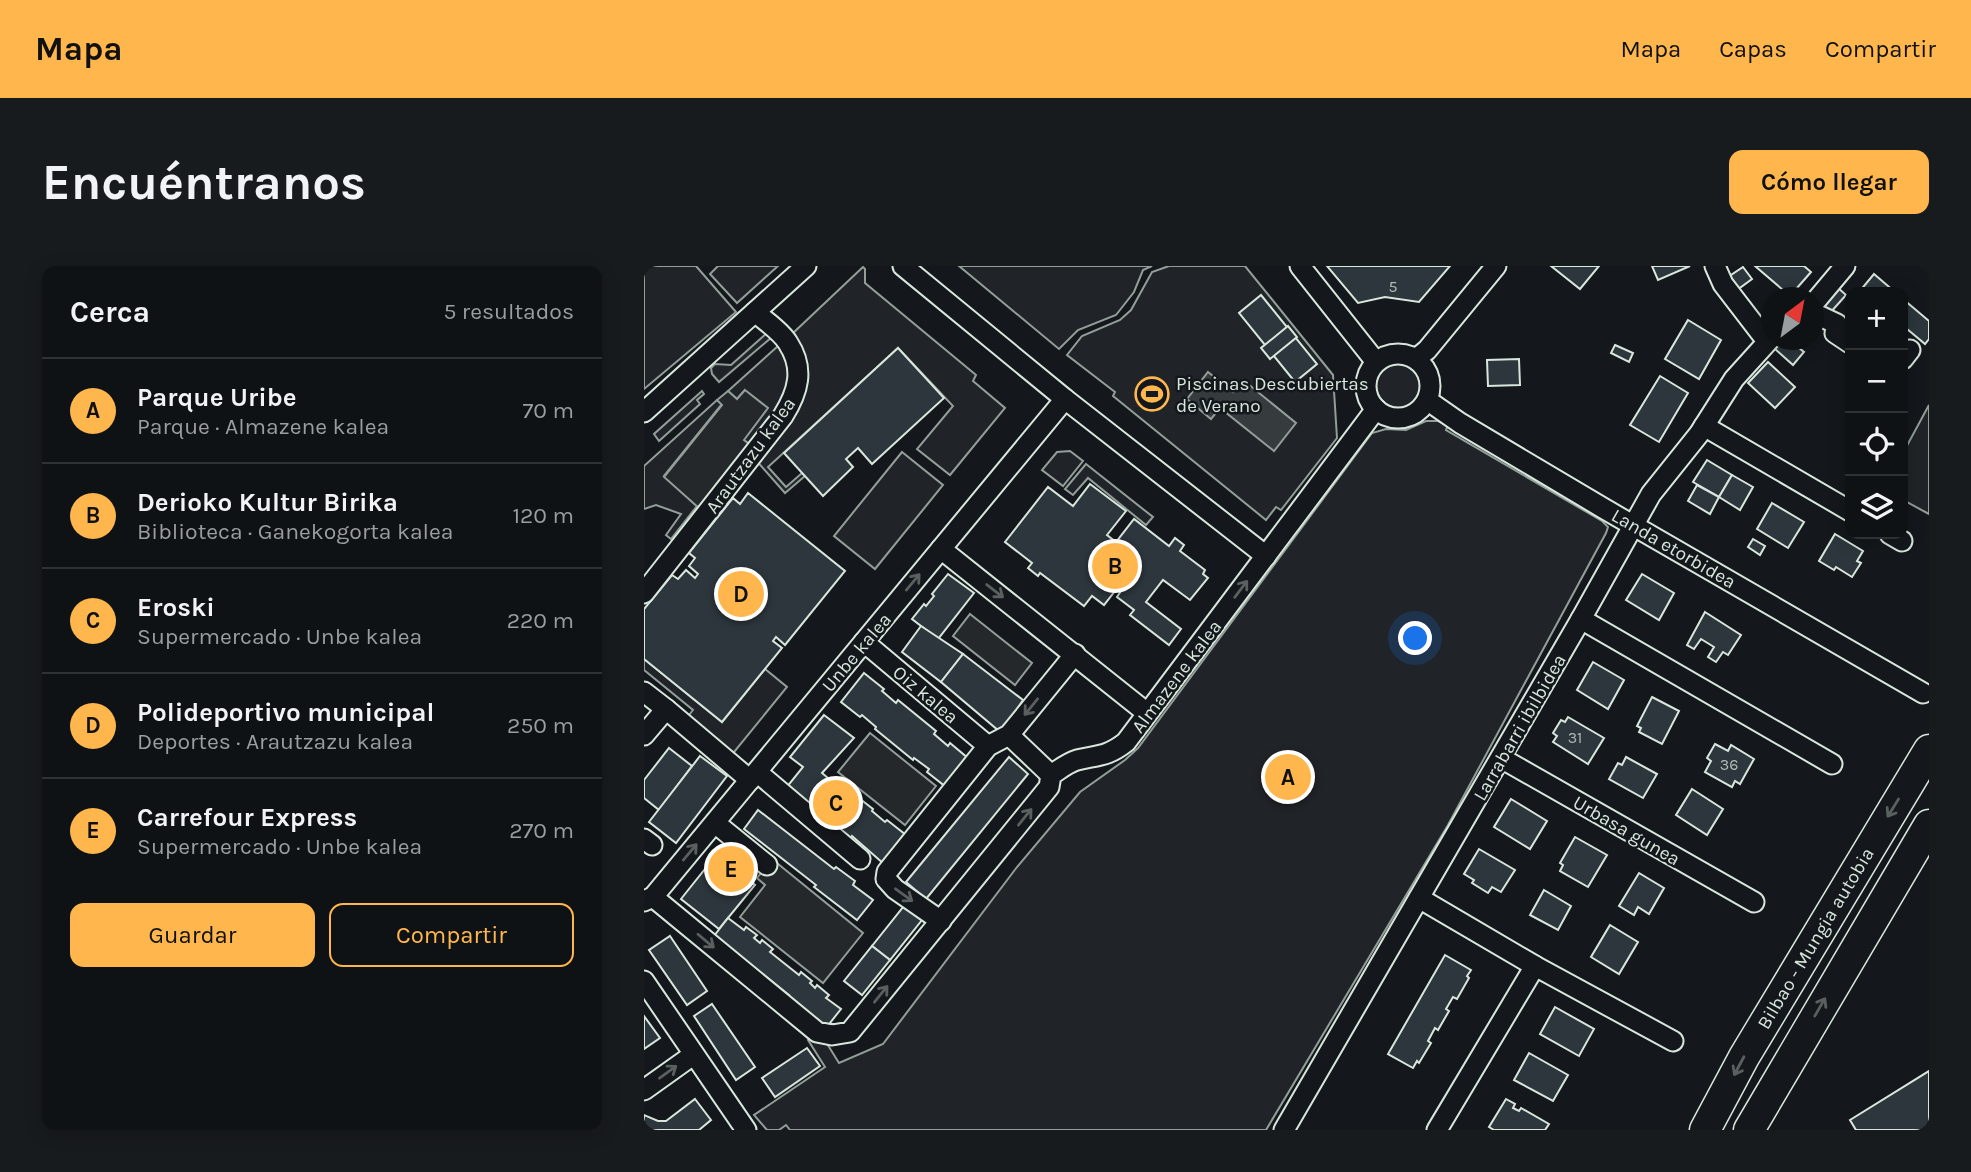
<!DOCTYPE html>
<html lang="es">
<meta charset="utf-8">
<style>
:root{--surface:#0f1215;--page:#181b1e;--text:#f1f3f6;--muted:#9b9ea0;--line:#2f3234;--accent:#ffb74d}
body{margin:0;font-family:Karla,sans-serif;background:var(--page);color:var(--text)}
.controls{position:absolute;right:21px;top:21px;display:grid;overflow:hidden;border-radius:14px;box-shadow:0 4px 18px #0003}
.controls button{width:63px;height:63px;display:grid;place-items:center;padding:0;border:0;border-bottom:2px solid var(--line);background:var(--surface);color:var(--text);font:35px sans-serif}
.compass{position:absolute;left:1117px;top:21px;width:63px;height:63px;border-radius:50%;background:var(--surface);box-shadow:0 4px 18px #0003;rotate:32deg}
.you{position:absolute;left:772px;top:373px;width:24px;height:24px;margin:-18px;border:5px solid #fff;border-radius:50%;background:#1a73e8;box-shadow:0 0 0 10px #1a73e833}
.badge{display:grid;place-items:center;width:46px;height:46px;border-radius:50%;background:var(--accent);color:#111;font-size:23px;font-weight:700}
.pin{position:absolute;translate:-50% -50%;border:4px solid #fff;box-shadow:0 2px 7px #0006}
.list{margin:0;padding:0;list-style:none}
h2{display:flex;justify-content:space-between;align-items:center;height:91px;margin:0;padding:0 28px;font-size:30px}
h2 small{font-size:23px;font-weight:400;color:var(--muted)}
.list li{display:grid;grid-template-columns:46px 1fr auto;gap:21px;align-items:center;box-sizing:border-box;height:105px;padding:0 28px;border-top:2px solid var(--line)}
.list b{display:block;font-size:26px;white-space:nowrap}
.list p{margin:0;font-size:23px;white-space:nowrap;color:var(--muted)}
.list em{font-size:23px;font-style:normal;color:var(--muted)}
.actions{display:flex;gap:14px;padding:21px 28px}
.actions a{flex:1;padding:16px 0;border:2px solid var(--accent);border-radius:14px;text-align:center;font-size:24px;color:var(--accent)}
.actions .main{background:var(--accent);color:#111}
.icon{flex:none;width:38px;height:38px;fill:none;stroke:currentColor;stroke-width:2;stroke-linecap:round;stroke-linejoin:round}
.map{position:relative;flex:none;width:1285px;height:864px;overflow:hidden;border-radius:14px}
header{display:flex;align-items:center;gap:42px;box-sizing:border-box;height:98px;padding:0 35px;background:var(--accent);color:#111}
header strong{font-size:33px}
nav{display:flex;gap:38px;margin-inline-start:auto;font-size:24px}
.intro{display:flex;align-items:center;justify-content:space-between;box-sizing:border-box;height:168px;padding:0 42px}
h1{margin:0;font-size:49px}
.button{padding:18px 32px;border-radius:14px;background:var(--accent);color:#111;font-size:24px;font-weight:700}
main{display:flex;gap:42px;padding:0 42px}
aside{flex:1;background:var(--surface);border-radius:14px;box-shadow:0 4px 18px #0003}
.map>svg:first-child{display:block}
.green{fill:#202428;stroke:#939e99;stroke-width:2}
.parking{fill:#24282b;stroke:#939e99;stroke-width:2}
.water{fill:#363b3e;stroke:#939e99;stroke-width:2}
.building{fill:#2c363c;stroke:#d8e6dc;stroke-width:2}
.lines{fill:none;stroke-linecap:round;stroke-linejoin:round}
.minor-casing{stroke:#d8e6dc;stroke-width:23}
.highway-casing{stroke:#d8e6dc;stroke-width:33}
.minor{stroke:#14181c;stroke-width:19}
.highway{stroke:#14181c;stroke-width:30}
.oneway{stroke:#59605f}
.labels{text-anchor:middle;stroke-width:5;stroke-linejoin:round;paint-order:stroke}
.number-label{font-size:16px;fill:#adbab4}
.poi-label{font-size:19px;fill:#d8e6dc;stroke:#14181c;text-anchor:start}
.street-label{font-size:19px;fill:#d8e6dc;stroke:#14181c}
</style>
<header>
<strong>Mapa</strong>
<nav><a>Mapa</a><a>Capas</a><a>Compartir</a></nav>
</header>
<div class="intro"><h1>Encuéntranos</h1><a class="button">Cómo llegar</a></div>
<main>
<aside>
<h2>Cerca<small>5 resultados</small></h2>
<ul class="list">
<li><span class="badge">A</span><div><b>Parque Uribe</b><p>Parque · Almazene kalea</p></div><em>70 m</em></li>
<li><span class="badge">B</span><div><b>Derioko Kultur Birika</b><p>Biblioteca · Ganekogorta kalea</p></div><em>120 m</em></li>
<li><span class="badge">C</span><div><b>Eroski</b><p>Supermercado · Unbe kalea</p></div><em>220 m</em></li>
<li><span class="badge">D</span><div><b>Polideportivo municipal</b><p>Deportes · Arautzazu kalea</p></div><em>250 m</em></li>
<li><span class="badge">E</span><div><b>Carrefour Express</b><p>Supermercado · Unbe kalea</p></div><em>270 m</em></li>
</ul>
<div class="actions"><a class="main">Guardar</a><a>Compartir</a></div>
</aside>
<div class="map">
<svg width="1285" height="864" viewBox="0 0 1285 864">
<rect width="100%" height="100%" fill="#14181c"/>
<!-- green -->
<g class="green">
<polygon points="0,0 52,0 92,46 0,123"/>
<polygon points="74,0 134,0 93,37 66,8"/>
<polygon points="315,0 508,0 499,4 490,26 472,49 434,64 415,83"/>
<polygon points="525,0 601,0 689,109 693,172 637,244 632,241 622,254 469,130 471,126 423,89 438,70 476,54 487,44 508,6"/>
<polygon points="219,1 221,3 221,17 332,109 329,115 361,142 306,209 273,183 309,140 254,82 124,201 142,221 158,207 161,210 141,227 110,192 155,136 147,69"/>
<polygon points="124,66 128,71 75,116 68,108 67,102 71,98 87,99"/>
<polygon points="134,80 147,98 141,132 105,178 100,174 100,125 93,133 84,125"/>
<circle cx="755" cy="119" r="23"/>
<polygon points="58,125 60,128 53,134 56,138 15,175 10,168"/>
<polygon points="73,134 78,138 20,210 53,240 27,273 22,269 37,248 12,239 0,243 0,200"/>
<polygon points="1285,139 1285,248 1259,234 1259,187"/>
<polygon points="782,155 794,155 804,159 802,164 958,255 964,261 962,267 804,559 622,864 146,864 142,859 135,864 123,864 110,849 181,801 164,774 168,771 182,776 195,797 239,778 373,601 436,526 481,494 494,482 728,167 742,163 762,164"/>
<polygon points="426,185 439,195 419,220 398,204 413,186"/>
<polygon points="258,186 299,219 231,303 190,270"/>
<polygon points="442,198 509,251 502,259 444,212 429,229 421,223"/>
<polygon points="0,393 78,456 121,403 143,421 86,491 41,454 49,444 0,404"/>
</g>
<!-- parking -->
<g class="parking">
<polygon points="101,124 124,142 100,174 105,178 56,243 20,211 78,139 73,134 84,125 93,133"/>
<polygon points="326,348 388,397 371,419 309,370"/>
<polygon points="226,467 292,520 261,559 194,506"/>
<polygon points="128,593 219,667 179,717 96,651 121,619 113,612"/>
</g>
<!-- water -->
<polygon class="water" points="564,106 589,126 599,114 652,157 630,185 576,142 567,153 543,133"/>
<!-- building -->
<g class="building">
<polygon points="683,0 806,0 775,36 741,31 714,37"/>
<polygon points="907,0 955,0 936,23"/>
<polygon points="1008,0 1046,0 1014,14"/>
<polygon points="1111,0 1160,0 1167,6 1146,30"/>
<polygon points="1099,1 1108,13 1093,24 1084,11"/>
<polygon points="1230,8 1251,26 1215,26"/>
<polygon points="1193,21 1202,29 1186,47 1177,39"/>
<polygon points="617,29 673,98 651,116 595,47"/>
<polygon points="1259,33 1285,55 1285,73 1281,78 1263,63 1259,68"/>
<polygon points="1044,54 1077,74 1055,113 1021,93"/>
<polygon points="644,60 653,71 626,93 617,82"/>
<polygon points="1139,74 1145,74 1160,86 1149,99 1131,83"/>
<polygon points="971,79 989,87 985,96 967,87"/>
<polygon points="254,82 300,132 228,198 214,182 202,193 209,201 179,230 140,187"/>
<polygon points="875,93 876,119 844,120 843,94"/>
<polygon points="1124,96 1151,121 1131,142 1104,117"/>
<polygon points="1016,110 1044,127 1015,176 986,159"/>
<polygon points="1063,194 1088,209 1075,231 1049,216"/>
<polygon points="1088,209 1109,221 1096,244 1075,231"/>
<polygon points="446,218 482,245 463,269 472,276 490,253 525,280 531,272 540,279 536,285 561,304 559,308 564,312 546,334 519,314 502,336 537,363 525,379 486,349 490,344 473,331 481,319 478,316 460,339 448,330 440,340 396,307 394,310 384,302 388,297 361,276 404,221 429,240"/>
<polygon points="1053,219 1075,231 1066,248 1044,235"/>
<polygon points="104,227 201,305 141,379 132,371 129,375 138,382 78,456 0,393 0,343 28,309 34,313 42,304 51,312 54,308 45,300 51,292 45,287 89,232 96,238"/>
<polygon points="1128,237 1160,256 1144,282 1113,263"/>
<polygon points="1191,268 1219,285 1213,295 1217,297 1208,311 1192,301 1190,304 1175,295"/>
<polygon points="1109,273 1121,280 1116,289 1104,281"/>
<polygon points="304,308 330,327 294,373 268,353 280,338 282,340 290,330 288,328"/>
<polygon points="998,308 1030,327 1015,354 982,334"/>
<polygon points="1061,346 1097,369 1084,389 1079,386 1072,396 1064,391 1070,381 1057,373 1050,383 1043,379"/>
<polygon points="277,360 319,388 297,416 258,386"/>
<polygon points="319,388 379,434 373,443 376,445 363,461 360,459 355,465 297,416"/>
<polygon points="949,396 980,414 964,443 933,424"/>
<polygon points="220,407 240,423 238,425 252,437 254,434 292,465 290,468 304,480 306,477 325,493 302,521 283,506 285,503 270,492 269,494 231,463 232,461 218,449 216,451 197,436"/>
<polygon points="1008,431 1035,445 1018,478 995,466 997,462 993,460"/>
<polygon points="180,449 210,472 178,507 191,518 193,515 229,543 228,545 241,556 243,554 262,569 240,598 208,570 206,573 172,546 173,544 142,522 159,501 146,491"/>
<polygon points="924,451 960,472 944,498 909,476 913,470 909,467 917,454 921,456"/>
<polygon points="1071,478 1084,485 1087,479 1110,493 1096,518 1091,515 1088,521 1061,506 1067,495 1063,492"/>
<polygon points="25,482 48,500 15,544 0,532 0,514"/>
<polygon points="56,490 83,510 32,577 5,556"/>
<polygon points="365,491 384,508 282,633 262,616"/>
<polygon points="982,491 1013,508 999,532 965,513 974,497 978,499"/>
<polygon points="1048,523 1079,543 1063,569 1032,549"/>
<polygon points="867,533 903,555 886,583 850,561"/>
<polygon points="114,544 190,603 192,601 211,615 209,619 229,634 213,654 170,621 172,619 100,563"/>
<polygon points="931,571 963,589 944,621 916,605 919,599 916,597"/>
<polygon points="835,583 871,604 857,626 848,621 844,627 828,617 830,614 820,608"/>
<polygon points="73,588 111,619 75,663 37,633"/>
<polygon points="995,607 1020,622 1005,648 994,641 990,649 975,640"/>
<polygon points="900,624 927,640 914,664 886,649"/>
<polygon points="260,640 278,654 246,694 228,680"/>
<polygon points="84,652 100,664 102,661 113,669 110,672 116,677 118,674 129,683 126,686 155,709 157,706 168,715 166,717 171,722 173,719 185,729 182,732 197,743 182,762 143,731 145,729 70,670"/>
<polygon points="966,659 994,676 975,708 947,691"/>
<polygon points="26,670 63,725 43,739 5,684"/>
<polygon points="228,680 246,694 218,729 200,715"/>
<polygon points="801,689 827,704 823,710 825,712 813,733 809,731 802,743 805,745 794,764 791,762 784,775 787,777 775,797 773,795 769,802 744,788"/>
<polygon points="68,738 111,801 92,814 50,750"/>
<polygon points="911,741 950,763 935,790 896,768"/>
<polygon points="0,750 16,772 0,783"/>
<polygon points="163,782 176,800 131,831 118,812"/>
<polygon points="885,787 924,809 909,835 870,814"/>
<polygon points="1285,805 1285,864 1212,864 1206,854"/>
<polygon points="51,833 67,854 55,864 0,864 0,849 14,855 22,855"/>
<polygon points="862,833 871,838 869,842 875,845 877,842 905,858 901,864 850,864 845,861"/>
</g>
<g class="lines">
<defs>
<g id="minor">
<polyline points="259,0 421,133 622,290"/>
<polyline points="656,0 732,96"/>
<polyline points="1071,0 1079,18 1122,74"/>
<polyline points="1170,37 1201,0"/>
<polyline points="1170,50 1176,50 1193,58 1191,67 1206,77"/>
<circle cx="754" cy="120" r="32"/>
<polyline points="772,93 783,84 852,0"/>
<polyline points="1259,93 1266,84"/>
<polyline points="783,134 816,157 959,242 1279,427"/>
<polyline points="0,146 162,0"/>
<polyline points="1060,160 1206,245"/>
<polyline points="1246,268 1258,275"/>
<polyline points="297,283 503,447"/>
<path d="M 0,327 L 139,150 C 154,126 161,103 144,77 C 137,65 121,55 111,46"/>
<polyline points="937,353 1188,498"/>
<polyline points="220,376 344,480"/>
<polyline points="0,426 22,443 0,469"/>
<polyline points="22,443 106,514"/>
<polyline points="365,469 407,509"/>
<polyline points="857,492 1110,636"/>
<polyline points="113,506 216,593"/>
<polyline points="71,557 123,599"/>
<polyline points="0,573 8,579"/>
<path d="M 9,631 L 173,766 L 188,769 L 206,766 L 405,521 L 407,509 C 415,504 423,497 433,494 C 454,489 463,491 482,476 L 732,143"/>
<polyline points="775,632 891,700 1029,775"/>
<polyline points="0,635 9,631 421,133"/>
<polyline points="297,655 251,623 242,613 243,606 344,480 365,469 431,388"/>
<polyline points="0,715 102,864"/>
<polyline points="0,824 49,789"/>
<polyline points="640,864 937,353 1007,228 1055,168 1090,113 1128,71"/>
<polyline points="793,864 891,700"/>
</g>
<g id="highway">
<polyline points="1061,864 1100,791 1285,484"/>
<polyline points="1105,864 1285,559"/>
</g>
</defs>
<!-- minor casing -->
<use href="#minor" class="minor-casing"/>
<!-- highway casing -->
<use href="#highway" class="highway-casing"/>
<!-- minor -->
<use href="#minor" class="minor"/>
<!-- highway -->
<use href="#highway" class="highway"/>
</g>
<!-- one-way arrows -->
<defs><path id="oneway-shaft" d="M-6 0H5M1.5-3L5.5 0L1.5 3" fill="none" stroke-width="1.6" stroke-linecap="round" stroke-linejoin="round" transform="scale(1.75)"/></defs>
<g class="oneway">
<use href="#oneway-shaft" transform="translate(269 316) rotate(-50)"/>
<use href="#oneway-shaft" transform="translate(597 323) rotate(-53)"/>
<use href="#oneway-shaft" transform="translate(351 325) rotate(38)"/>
<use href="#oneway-shaft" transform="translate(387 441) rotate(129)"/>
<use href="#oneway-shaft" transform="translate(1249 542) rotate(122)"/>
<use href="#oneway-shaft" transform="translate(381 551) rotate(-51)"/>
<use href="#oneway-shaft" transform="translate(46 586) rotate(-50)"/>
<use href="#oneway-shaft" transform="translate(260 629) rotate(36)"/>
<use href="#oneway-shaft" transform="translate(62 675) rotate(40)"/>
<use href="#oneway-shaft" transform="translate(237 728) rotate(-51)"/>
<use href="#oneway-shaft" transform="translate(1176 741) rotate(-60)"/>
<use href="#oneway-shaft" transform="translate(1095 800) rotate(118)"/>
<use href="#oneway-shaft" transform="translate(24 806) rotate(-36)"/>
</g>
<!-- icons -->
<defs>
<symbol id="stadium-ring" viewBox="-11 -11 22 22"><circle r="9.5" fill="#14181c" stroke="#ffb74d" stroke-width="1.5"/><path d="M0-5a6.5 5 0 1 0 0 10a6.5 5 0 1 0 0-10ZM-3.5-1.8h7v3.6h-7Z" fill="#ffb74d"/></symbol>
</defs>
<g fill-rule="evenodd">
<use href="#stadium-ring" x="489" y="109" width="38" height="38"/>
</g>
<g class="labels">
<!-- number labels -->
<g class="number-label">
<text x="749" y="26">5</text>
<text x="931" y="477">31</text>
<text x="1085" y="504">36</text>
</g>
<!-- poi labels -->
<g class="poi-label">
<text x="532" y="124">Piscinas Descubiertas<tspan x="532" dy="22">de Verano</tspan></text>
</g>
<!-- street labels -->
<g class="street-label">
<text transform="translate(106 189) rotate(-54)" y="7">Arautzazu kalea</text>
<text transform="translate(1030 282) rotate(30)" y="7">Landa etorbidea</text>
<text transform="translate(212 386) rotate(-50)" y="7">Unbe kalea</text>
<text transform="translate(532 410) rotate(-53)" y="7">Almazene kalea</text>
<text transform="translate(282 428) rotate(40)" y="7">Oiz kalea</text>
<text transform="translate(875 461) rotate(-60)" y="7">Larrabarri ibilbidea</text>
<text transform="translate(983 564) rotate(30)" y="7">Urbasa gunea</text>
<text transform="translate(1171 672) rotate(-59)" y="7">Bilbao - Mungia autobia</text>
</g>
</g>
</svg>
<div class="controls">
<button>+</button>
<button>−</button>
<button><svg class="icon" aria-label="locate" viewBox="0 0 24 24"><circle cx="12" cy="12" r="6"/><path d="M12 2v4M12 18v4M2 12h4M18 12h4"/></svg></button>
<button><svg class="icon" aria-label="layers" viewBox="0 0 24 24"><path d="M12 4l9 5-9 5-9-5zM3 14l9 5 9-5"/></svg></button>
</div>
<svg class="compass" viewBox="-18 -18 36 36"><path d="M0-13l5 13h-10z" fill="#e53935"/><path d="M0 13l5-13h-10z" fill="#9b9ea0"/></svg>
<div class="you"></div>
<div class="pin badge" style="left:644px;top:511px">A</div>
<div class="pin badge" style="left:471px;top:300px">B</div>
<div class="pin badge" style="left:192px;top:537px">C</div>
<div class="pin badge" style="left:97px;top:328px">D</div>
<div class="pin badge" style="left:87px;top:603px">E</div>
</div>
</main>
